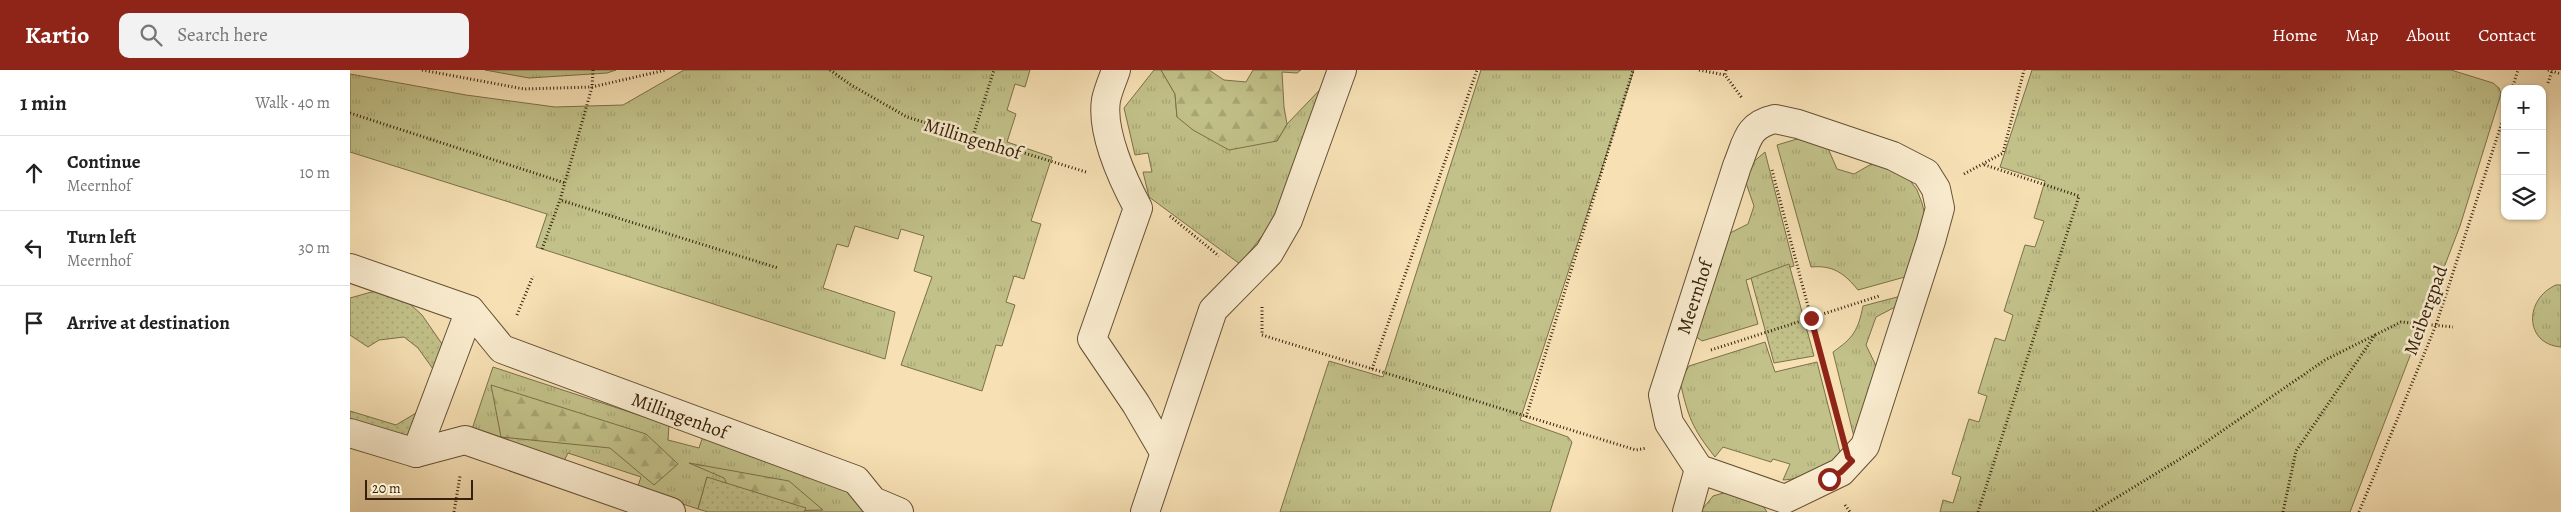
<!DOCTYPE html>
<meta charset="utf-8">
<style>
:root{--surface:#fff;--page:#f2f2f2;--text:#222;--muted:#767676;--line:#e0e0e0;--accent:#8f2418}
body{margin:0;font-family:Alegreya,serif;background:var(--page);color:var(--text)}
.controls{position:absolute;right:15px;top:15px;display:grid;overflow:hidden;border-radius:10px;box-shadow:0 1px 4px #0004}
.controls button{width:45px;height:45px;display:grid;place-items:center;padding:0;border:0;border-bottom:1px solid var(--line);background:var(--surface);color:var(--text);font:25px sans-serif}
.scale{position:absolute;left:15px;bottom:12px;width:108px;box-sizing:border-box;padding-left:5px;border:2px solid #35200a;border-top:0;font-size:14px;line-height:18px;white-space:nowrap;color:#35200a;-webkit-text-stroke:4px #f9ebce;paint-order:stroke}
.stop{position:absolute;width:15px;height:15px;margin:-11px;border:4px solid #8f2418;border-radius:50%;background:#fff}
.stop.end{background:#8f2418;border-color:#fff;box-shadow:0 1px 5px #0008}
.list{margin:0;padding:0;list-style:none}
h2{display:flex;justify-content:space-between;align-items:center;height:65px;margin:0;padding:0 20px;font-size:21px}
h2 small{font-size:16px;font-weight:400;color:var(--muted)}
.list li{display:grid;grid-template-columns:32px 1fr auto;gap:15px;align-items:center;box-sizing:border-box;height:75px;padding:0 20px;border-top:1px solid var(--line)}
.list b{display:block;font-size:19px;white-space:nowrap}
.list p{margin:0;font-size:16px;white-space:nowrap;color:var(--muted)}
.list em{font-size:16px;font-style:normal;color:var(--muted)}
.icon{flex:none;width:28px;height:28px;fill:none;stroke:currentColor;stroke-width:2;stroke-linecap:round;stroke-linejoin:round}
.map{position:relative;flex:none;width:2211px;height:442px;overflow:hidden}
header{display:flex;align-items:center;gap:30px;box-sizing:border-box;height:70px;padding:0 25px;background:var(--accent);color:#fff}
header strong{font-size:24px}
nav{display:flex;gap:28px;margin-inline-start:auto;font-size:18px}
.search{width:350px;height:45px;background:var(--page);display:flex;align-items:center;gap:12px;box-sizing:border-box;padding:0 18px;border-radius:10px;color:var(--muted);font-size:19px}
main{display:flex}
aside{flex:1;background:var(--surface)}
.map>svg:first-child{display:block}
.grass{fill:url(#grass-tufts);stroke:#7c704a}
.forest{fill:url(#forest-firs);stroke:#7c704a}
.park{fill:url(#park-dots);stroke:#7c704a}
.lines{fill:none;stroke-linecap:round;stroke-linejoin:round}
.minor-casing{stroke:#655034;stroke-width:30}
.path{stroke:#35200a;stroke-width:3;stroke-dasharray:1 2.5;stroke-linecap:butt}
.minor{stroke:#f9ebce;stroke-width:28}
.route{stroke:#8f2418;stroke-width:6}
.labels{text-anchor:middle;stroke-width:5;stroke-linejoin:round;paint-order:stroke}
.street-label{font-size:19px;fill:#35200a;stroke:#f9ebce}
</style>
<header>
<strong>Kartio</strong>
<div class="search"><svg class="icon" aria-label="search" viewBox="0 0 24 24"><circle cx="10" cy="10" r="6"/><path d="M15 15l6 6"/></svg>Search here</div>
<nav><a>Home</a><a>Map</a><a>About</a><a>Contact</a></nav>
</header>
<main>
<aside>
<h2>1 min<small>Walk · 40 m</small></h2>
<ul class="list">
<li><svg class="icon" aria-label="ahead" viewBox="0 0 24 24"><path d="M12 20V5M6 11l6-6 6 6"/></svg><div><b>Continue</b><p>Meernhof</p></div><em>10 m</em></li>
<li><svg class="icon" aria-label="left" viewBox="0 0 24 24"><path d="M17 20v-9H6M10 6l-5 5 5 5"/></svg><div><b>Turn left</b><p>Meernhof</p></div><em>30 m</em></li>
<li><svg class="icon" aria-label="arrive" viewBox="0 0 24 24"><path d="M6 21V4h12l-3 4 3 4H6"/></svg><div><b>Arrive at destination</b></div></li>
</ul>
</aside>
<div class="map">
<svg width="2211" height="442" viewBox="0 0 2211 442">
<defs>
<pattern id="grass-tufts" width="24" height="20" patternUnits="userSpaceOnUse" patternTransform="scale(1.25)"><rect width="24" height="20" fill="#c2c189"/><path d="M3 7l-1-3M5 7V3M7 7l1-3M15 17l-1-3M17 17v-4M19 17l1-3" fill="none" stroke="#a7a675"/></pattern>
<pattern id="forest-firs" width="22" height="20" patternUnits="userSpaceOnUse" patternTransform="scale(1.25)"><rect width="22" height="20" fill="#c2c189"/><path d="M5 1l3.5 6h-7zM16 11l3.5 6h-7z" fill="#a7a675"/></pattern>
<pattern id="park-dots" width="8" height="8" patternUnits="userSpaceOnUse" patternTransform="scale(1.25)"><rect width="8" height="8" fill="#c2c189"/><path d="M2 2h.1M6 6h.1" fill="none" stroke="#a7a675" stroke-width="1.8" stroke-linecap="round"/></pattern>
</defs>
<rect width="100%" height="100%" fill="#f6e0b4"/>
<filter id="stains"><feTurbulence type="fractalNoise" baseFrequency=".004" numOctaves="4"/><feColorMatrix values="0 0 0 0 .2 0 0 0 0 .09 0 0 0 0 .02 0 0 0 .5 -.17"/></filter>
<radialGradient id="worn" r=".72"><stop offset=".6" stop-color="#630" stop-opacity="0"/><stop offset="1" stop-color="#630" stop-opacity=".3"/></radialGradient>
<!-- grass -->
<g class="grass">
<polygon points="135,0 266,0 257,3 179,8"/>
<polygon points="334,0 680,0 675,17 665,14 657,40 666,44 657,72 702,87 681,151 691,154 674,209 664,206 656,232 665,235 652,276 646,275 632,321 551,295 582,207 564,201 574,166 551,159 548,169 505,156 498,177 487,174 473,218 545,242 535,289 186,177 197,144 0,82 0,4 116,25 205,37 273,35"/>
<polygon points="804,0 811,0 825,24 827,47 927,71 937,54 982,7 931,142 890,194 799,127 793,102 802,102 798,83 785,85 774,38"/>
<polygon points="1131,0 1284,0 1170,350 1218,367 1222,372 1200,442 930,442 979,291 1033,307"/>
<polygon points="1682,0 2101,0 2143,13 2149,18 2151,24 2110,156 2000,442 1590,442 1593,430 1603,433 1611,407 1602,404 1619,349 1629,352 1637,326 1628,323 1645,268 1655,271 1663,245 1654,241 1675,175 1685,177 1694,151 1684,148 1695,111 1650,97"/>
<path d="M 1447,69 L 1477,76 L 1487,99 L 1504,104 L 1525,92 L 1559,109 L 1567,120 L 1572,133 L 1577,153 L 1562,205 L 1508,220 C 1494,203 1483,195 1461,197 L 1427,75 Z"/>
<polygon points="1415,82 1444,196 1396,210 1408,254 1352,271 1345,266 1376,165 1398,154 1404,136 1395,110 1402,93"/>
<path d="M 2206,215 L 2211,215 L 2211,277 C 2174,274 2174,229 2206,215 Z"/>
<path d="M 1551,226 L 1549,235 L 1526,247 L 1516,275 L 1528,300 L 1505,371 L 1483,282 C 1503,268 1508,261 1513,236 Z"/>
<path d="M 1415,272 L 1425,302 L 1467,292 L 1491,386 C 1482,401 1450,409 1433,410 L 1440,394 L 1423,389 L 1421,392 L 1373,377 L 1365,387 C 1342,358 1338,347 1330,311 L 1339,296 Z"/>
<polygon points="143,297 319,355 318,370 349,378 354,363 478,406 514,428 516,442 379,442 357,407 348,439 287,419 291,407 218,383 212,395 121,362"/>
<polygon points="1377,422 1408,428 1417,442 1350,442 1363,426"/>
</g>
<!-- forest -->
<g class="forest">
<polygon points="811,0 859,0 874,10 896,12 903,0 951,0 947,3 932,2 934,37 937,54 927,71 879,80 843,60 827,47 825,24"/>
<polygon points="141,315 296,364 328,394 304,415 260,378 151,367"/>
<polygon points="339,393 439,411 473,440 391,442 374,408"/>
</g>
<!-- park -->
<g class="park">
<polygon points="1439,194 1464,286 1424,293 1401,208"/>
<polygon points="32,219 60,234 72,245 99,284 83,299 68,278 54,267 29,270 18,277 0,265 0,228"/>
<polygon points="0,341 46,355 66,343 72,358 65,370 0,357"/>
<polygon points="357,407 456,438 454,442 358,442 348,439"/>
</g>
<g class="lines">
<defs>
<g id="minor">
<path d="M 766,0 C 763,9 758,20 756,30 C 751,62 773,110 788,138 L 742,269 L 786,334 L 814,382"/>
<path d="M 1425,49 L 1448,54 L 1543,86 L 1576,103 L 1586,119 L 1590,138 L 1581,171 L 1515,376 L 1491,402 L 1435,429 L 1349,399 L 1319,353 L 1313,325 L 1387,96 C 1397,72 1397,55 1425,49 Z"/>
<polyline points="0,198 120,240 152,279 506,410 523,431 549,442"/>
<polyline points="0,363 66,383 115,370 321,442"/>
<polyline points="66,383 120,240"/>
<polyline points="795,442 863,240 919,183 938,150 992,0"/>
<polyline points="1337,442 1349,399"/>
</g>
</defs>
<!-- minor casing -->
<use href="#minor" class="minor-casing"/>
<!-- path -->
<g class="path">
<polyline points="72,0 174,19 242,17 316,0"/>
<polyline points="243,0 242,17 210,130 428,198"/>
<polyline points="480,0 501,15 557,47 736,102"/>
<polyline points="1349,0 1375,5"/>
<polyline points="1376,0 1375,5 1392,28"/>
<polyline points="2198,0 2211,4"/>
<polyline points="2198,13 2202,1"/>
<polyline points="2162,19 2168,0"/>
<polyline points="0,43 215,113"/>
<polyline points="622,69 644,0"/>
<polyline points="1422,100 1488,350"/>
<polyline points="1614,104 1653,83 1674,0"/>
<polyline points="820,146 869,186"/>
<polyline points="192,179 210,130"/>
<polyline points="912,237 912,265 1286,380 1297,378"/>
<polyline points="167,245 183,206"/>
<polyline points="1361,280 1529,226"/>
<polyline points="1022,299 1127,0"/>
<polyline points="1176,347 1283,0"/>
<polyline points="1495,435 1500,442"/>
<polyline points="104,442 110,406"/>
<polyline points="1628,442 1729,126 1632,94"/>
<polyline points="1743,442 1843,381 1975,290 2025,265"/>
<polyline points="1933,442 1946,381 2025,265 2051,252 2103,257"/>
<polyline points="2009,442 2086,255 2155,43"/>
</g>
<!-- minor -->
<use href="#minor" class="minor"/>
</g>
<g class="lines">
<!-- route -->
<polyline class="route" points="1461,248 1498,387 1502,391 1491,402 1479,409"/>
</g>
<g class="labels">
<!-- street labels -->
<g class="street-label">
<text transform="translate(623 68) rotate(17)" y="7">Millingenhof</text>
<text transform="translate(1344 227) rotate(-72)" y="7">Meernhof</text>
<text transform="translate(2075 240) rotate(-70)" y="7">Meibergpad</text>
<text transform="translate(330 345) rotate(20)" y="7">Millingenhof</text>
</g>
</g>
<rect width="100%" height="100%" filter="url(#stains)"/>
<rect width="100%" height="100%" fill="url(#worn)"/>
</svg>
<div class="controls">
<button>+</button>
<button>−</button>
<button><svg class="icon" aria-label="layers" viewBox="0 0 24 24"><path d="M12 4l9 5-9 5-9-5zM3 14l9 5 9-5"/></svg></button>
</div>
<div class="scale">20 m</div>
<div class="stop" style="left:1479px;top:409px"></div>
<div class="stop end" style="left:1461px;top:248px"></div>
</div>
</main>
